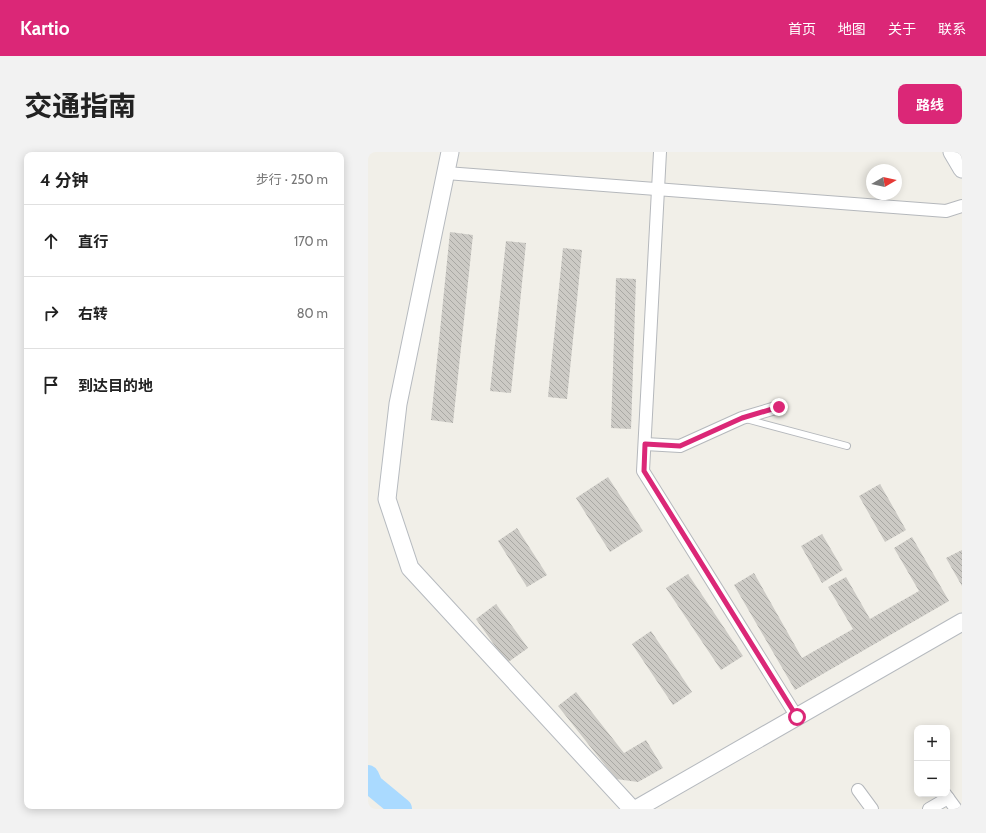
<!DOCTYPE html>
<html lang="zh">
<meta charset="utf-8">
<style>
:root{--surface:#fff;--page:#f2f2f2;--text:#222;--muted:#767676;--line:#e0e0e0;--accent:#db2777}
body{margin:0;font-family:Cabin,"Noto Sans SC",sans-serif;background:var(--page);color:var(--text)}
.controls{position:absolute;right:12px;bottom:12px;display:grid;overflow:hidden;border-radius:8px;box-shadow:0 2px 10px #0003}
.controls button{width:36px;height:36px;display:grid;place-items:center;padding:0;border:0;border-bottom:1px solid var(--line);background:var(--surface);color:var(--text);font:20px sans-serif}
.compass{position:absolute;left:498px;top:12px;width:36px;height:36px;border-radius:50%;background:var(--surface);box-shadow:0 2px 10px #0003;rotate:81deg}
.stop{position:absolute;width:12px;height:12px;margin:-9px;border:3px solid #db2777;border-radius:50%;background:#fff}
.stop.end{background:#db2777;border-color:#fff;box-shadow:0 1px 4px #0008}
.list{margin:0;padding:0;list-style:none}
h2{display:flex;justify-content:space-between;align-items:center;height:52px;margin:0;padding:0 16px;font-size:17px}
h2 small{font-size:13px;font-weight:400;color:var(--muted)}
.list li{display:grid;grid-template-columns:26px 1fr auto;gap:12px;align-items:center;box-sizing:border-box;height:72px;padding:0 16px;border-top:1px solid var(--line)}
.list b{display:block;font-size:15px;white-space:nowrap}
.list em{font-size:13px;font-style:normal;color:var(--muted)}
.icon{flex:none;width:22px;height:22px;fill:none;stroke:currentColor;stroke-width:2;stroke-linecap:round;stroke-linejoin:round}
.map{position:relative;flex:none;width:594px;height:657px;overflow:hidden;border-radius:8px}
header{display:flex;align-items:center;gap:24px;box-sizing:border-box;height:56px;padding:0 20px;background:var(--accent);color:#fff}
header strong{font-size:19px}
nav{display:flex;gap:22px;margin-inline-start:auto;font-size:14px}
.intro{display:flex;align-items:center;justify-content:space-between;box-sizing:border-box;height:96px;padding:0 24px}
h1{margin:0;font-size:28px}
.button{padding:10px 18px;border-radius:8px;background:var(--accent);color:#fff;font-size:14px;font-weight:700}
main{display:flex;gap:24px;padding:0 24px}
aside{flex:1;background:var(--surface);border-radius:8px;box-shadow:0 2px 10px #0003}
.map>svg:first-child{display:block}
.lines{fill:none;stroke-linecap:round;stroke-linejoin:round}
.river{stroke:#aadaff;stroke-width:22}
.building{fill:url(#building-back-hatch)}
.service-casing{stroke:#b5b8bc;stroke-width:8}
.minor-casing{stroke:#b5b8bc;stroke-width:14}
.secondary-casing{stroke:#b6babf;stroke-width:19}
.service{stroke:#fff;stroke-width:6}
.minor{stroke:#fff;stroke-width:12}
.secondary{stroke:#fff;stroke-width:17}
.route{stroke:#db2777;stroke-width:5}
</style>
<header>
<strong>Kartio</strong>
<nav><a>首页</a><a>地图</a><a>关于</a><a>联系</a></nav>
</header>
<div class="intro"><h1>交通指南</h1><a class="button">路线</a></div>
<main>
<aside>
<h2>4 分钟<small>步行 · 250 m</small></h2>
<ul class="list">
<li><svg class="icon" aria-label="ahead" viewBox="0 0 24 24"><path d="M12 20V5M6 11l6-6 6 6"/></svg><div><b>直行</b></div><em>170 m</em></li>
<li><svg class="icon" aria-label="right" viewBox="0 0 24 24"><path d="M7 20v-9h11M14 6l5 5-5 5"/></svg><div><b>右转</b></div><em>80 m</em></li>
<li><svg class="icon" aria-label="arrive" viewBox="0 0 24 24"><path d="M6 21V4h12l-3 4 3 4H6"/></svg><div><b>到达目的地</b></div></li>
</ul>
</aside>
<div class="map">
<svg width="594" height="657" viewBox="0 0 594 657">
<defs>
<pattern id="building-back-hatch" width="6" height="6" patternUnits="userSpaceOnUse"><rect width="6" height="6" fill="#cccac5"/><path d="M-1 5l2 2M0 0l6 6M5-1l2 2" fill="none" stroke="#a9a8a4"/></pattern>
</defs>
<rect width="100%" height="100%" fill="#f1efe8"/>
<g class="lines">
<!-- river -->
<polyline class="river" points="0,624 4,633 33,657"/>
</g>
<!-- building -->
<g class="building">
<polygon points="82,80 105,83 85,271 63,268"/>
<polygon points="138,89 158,91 143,241 122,239"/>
<polygon points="195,96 214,98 199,247 180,245"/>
<polygon points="248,126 268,127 263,277 243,276"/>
<polygon points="240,325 275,379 242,400 208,346"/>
<polygon points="512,332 538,378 517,390 491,344"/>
<polygon points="149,376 179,423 159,435 130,389"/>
<polygon points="454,382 475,418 454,431 433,394"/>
<polygon points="544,385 581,449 427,538 366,433 386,421 434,506 485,477 460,435 478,425 502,467 551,439 526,396"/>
<polygon points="594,398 594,434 578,406"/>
<polygon points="320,422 375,504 353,518 298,436"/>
<polygon points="128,452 160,496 139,511 108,467"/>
<polygon points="283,479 324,540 305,553 264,492"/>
<polygon points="208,540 256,601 278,588 295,616 270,630 248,627 190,554"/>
</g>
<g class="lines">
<defs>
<polyline id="service" points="378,267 479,294"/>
<g id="minor">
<polyline points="292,0 275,319 429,565"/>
<polyline points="78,21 578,59 594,54"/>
<polyline points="277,292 312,294 374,266 411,255"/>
<polyline points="490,638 504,657"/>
<polyline points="577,642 588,657"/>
<polyline points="561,657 580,646"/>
</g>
<g id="secondary">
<polyline points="82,0 30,252 19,347 42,416 264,657"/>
<polyline points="584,0 594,17"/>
<polyline points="268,657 594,470"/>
</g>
</defs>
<!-- service casing -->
<use href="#service" class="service-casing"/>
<!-- minor casing -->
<use href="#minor" class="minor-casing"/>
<!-- secondary casing -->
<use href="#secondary" class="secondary-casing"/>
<!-- service -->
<use href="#service" class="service"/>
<!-- minor -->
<use href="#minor" class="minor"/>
<!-- secondary -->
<use href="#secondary" class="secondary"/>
</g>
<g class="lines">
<!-- route -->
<polyline class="route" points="411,255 374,266 312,294 277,292 276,319 429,565"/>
</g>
</svg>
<div class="controls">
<button>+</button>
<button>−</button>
</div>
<svg class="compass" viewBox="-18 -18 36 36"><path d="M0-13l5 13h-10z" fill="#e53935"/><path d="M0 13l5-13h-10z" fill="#767676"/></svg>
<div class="stop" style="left:429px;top:565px"></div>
<div class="stop end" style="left:411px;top:255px"></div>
</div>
</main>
